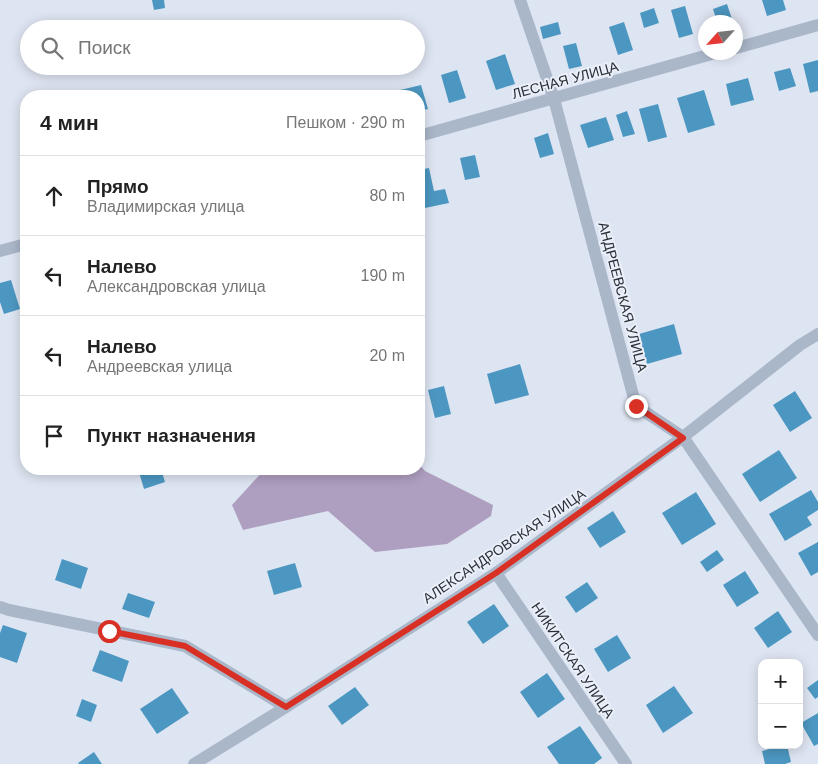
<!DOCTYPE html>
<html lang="ru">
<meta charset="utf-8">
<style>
:root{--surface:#fff;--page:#f6f6f6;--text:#222;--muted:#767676;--line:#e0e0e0}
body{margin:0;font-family:Arial,sans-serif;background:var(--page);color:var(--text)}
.controls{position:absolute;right:15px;bottom:15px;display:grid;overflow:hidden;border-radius:10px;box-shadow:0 2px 12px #0003}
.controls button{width:45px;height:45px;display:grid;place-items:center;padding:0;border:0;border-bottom:1px solid var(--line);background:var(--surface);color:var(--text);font:25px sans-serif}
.compass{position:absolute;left:698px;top:15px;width:45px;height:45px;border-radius:50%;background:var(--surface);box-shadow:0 2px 12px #0003;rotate:243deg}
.stop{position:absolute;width:15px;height:15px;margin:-11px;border:4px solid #d93025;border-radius:50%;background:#fff}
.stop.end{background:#d93025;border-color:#fff;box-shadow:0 1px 5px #0008}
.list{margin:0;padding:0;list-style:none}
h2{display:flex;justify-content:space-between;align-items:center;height:65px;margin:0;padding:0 20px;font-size:21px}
h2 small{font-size:16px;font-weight:400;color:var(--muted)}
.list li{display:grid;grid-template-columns:32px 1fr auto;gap:15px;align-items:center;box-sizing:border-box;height:80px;padding:0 20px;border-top:1px solid var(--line)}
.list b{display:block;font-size:19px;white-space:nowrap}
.list p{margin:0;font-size:16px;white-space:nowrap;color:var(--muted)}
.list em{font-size:16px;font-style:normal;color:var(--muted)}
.icon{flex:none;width:28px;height:28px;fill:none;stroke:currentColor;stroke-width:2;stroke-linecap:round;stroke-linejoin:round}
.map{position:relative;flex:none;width:818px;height:764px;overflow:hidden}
.search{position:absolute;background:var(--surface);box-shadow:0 2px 12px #0003;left:20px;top:20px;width:405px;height:55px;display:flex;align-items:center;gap:12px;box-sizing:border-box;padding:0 18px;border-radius:28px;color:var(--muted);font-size:19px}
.panel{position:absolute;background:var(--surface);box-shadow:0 2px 12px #0003;left:20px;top:90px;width:405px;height:385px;border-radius:20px}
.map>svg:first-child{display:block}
.green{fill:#ae9ec0}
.building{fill:#4c97c1}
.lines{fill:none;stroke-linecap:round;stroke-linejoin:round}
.minor{stroke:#aab7c9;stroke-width:12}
.route{stroke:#d93025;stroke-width:6}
.labels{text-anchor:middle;stroke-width:4;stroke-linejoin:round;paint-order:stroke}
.street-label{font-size:14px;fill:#293137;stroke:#eaeff9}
</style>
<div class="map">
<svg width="818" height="764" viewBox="0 0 818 764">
<rect width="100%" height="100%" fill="#dee5f2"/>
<!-- green -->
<polygon class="green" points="419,464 425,471 493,505 491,516 447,544 375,552 328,511 243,530 232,505 265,469 419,469"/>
<!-- building -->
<g class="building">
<polygon points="152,0 164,0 165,8 154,10"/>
<polygon points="762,0 783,0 786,10 767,16"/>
<polygon points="727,4 733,22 717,22 713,9"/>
<polygon points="685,6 693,34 679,38 671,10"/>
<polygon points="654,8 659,23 644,28 640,13"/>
<polygon points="558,22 561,34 543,39 540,27"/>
<polygon points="624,22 633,50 618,55 609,27"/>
<polygon points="576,43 582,66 569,69 563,46"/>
<polygon points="505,54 515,84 496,90 486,61"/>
<polygon points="818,60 818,91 810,93 803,64"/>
<polygon points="790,68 796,86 779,91 774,72"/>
<polygon points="457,70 466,98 449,103 441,75"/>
<polygon points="748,78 754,100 731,106 726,84"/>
<polygon points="421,85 428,109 419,111 419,96 394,96 392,92"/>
<polygon points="704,90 715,125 688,133 677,98"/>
<polygon points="658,104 667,137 648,142 639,109"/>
<polygon points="627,111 635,134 623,137 616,115"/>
<polygon points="606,117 614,140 588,148 580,125"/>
<polygon points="548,133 554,154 540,158 534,138"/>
<polygon points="475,155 480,177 465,180 460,158"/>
<polygon points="429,168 434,191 445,189 449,203 425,208 419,183 419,170"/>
<polygon points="11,280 20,309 4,314 0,302 0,283"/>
<polygon points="674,324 682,354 647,364 639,334"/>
<polygon points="520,364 529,395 495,404 487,374"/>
<polygon points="444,386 451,414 435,418 428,390"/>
<polygon points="795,391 812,418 790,432 773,405"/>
<polygon points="779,450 797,478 760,502 742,474"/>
<polygon points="138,469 161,469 165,482 144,489"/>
<polygon points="811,490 818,502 818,510 807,517 812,525 785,541 769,514"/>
<polygon points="696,492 716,524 682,545 662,513"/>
<polygon points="613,511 626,532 600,548 587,528"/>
<polygon points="818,542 818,572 811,576 798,553"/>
<polygon points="717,550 724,560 707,572 700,562"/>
<polygon points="62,559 88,568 81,589 55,580"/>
<polygon points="295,563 302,587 274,595 267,571"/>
<polygon points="745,571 759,593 737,607 723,585"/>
<polygon points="587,582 598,598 576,613 565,597"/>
<polygon points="128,593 155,602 149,618 122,609"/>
<polygon points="494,604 509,626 483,644 467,622"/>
<polygon points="778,611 792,632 768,648 754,628"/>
<polygon points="3,625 27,633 17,663 0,657 0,633"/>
<polygon points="617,635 631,658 608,672 594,649"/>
<polygon points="100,650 129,661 122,682 92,671"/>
<polygon points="547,673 565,699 538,718 520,692"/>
<polygon points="818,680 818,697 815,699 807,688"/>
<polygon points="674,686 693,713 663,733 646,705"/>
<polygon points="355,687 369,705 342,725 328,706"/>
<polygon points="172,688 189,713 157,734 140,709"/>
<polygon points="82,699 97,705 91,722 76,716"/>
<polygon points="818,713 818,744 814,746 801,723"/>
<polygon points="580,726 602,758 594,764 559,764 547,747"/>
<polygon points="784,745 787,745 791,762 785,764 765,764 762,751"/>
<polygon points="94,752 102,764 79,764 78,763"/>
</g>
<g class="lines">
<!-- minor -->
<g class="minor">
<polyline points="520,0 554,99 636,406 683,437 818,635"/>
<polyline points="736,48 818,25"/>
<polyline points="419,136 719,52"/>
<polyline points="0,251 26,244"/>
<polyline points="496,573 626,764"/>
<polyline points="0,607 9,610 185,646 286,707"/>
<polyline points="194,764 286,707 496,573 683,437 800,345 818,334"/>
</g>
</g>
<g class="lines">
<!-- route -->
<polyline class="route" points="109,631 185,646 286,707 496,573 683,438 636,406"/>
</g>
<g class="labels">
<!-- street labels -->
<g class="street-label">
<text transform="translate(565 80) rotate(-15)" y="5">ЛЕСНАЯ УЛИЦА</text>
<text transform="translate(623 297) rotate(75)" y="5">АНДРЕЕВСКАЯ УЛИЦА</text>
<text transform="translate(504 546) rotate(-34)" y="5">АЛЕКСАНДРОВСКАЯ УЛИЦА</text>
<text transform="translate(573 660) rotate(56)" y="5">НИКИТСКАЯ УЛИЦА</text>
</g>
</g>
</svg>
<div class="controls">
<button>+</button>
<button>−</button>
</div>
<svg class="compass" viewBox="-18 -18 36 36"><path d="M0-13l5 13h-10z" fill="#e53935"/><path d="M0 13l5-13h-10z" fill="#767676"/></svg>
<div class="stop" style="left:109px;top:631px"></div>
<div class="stop end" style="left:636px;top:406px"></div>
<div class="search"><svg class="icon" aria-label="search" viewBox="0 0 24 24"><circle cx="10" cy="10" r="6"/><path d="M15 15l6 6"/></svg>Поиск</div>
<section class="panel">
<h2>4 мин<small>Пешком · 290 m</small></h2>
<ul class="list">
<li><svg class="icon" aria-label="ahead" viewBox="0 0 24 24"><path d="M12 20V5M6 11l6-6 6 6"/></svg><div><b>Прямо</b><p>Владимирская улица</p></div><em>80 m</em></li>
<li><svg class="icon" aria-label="left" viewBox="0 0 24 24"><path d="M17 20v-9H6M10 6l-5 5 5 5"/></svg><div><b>Налево</b><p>Александровская улица</p></div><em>190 m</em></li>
<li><svg class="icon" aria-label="left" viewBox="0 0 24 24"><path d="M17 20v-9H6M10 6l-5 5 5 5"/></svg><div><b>Налево</b><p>Андреевская улица</p></div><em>20 m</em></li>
<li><svg class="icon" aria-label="arrive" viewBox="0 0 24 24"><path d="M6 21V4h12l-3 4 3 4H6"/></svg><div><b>Пункт назначения</b></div></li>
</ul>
</section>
</div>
